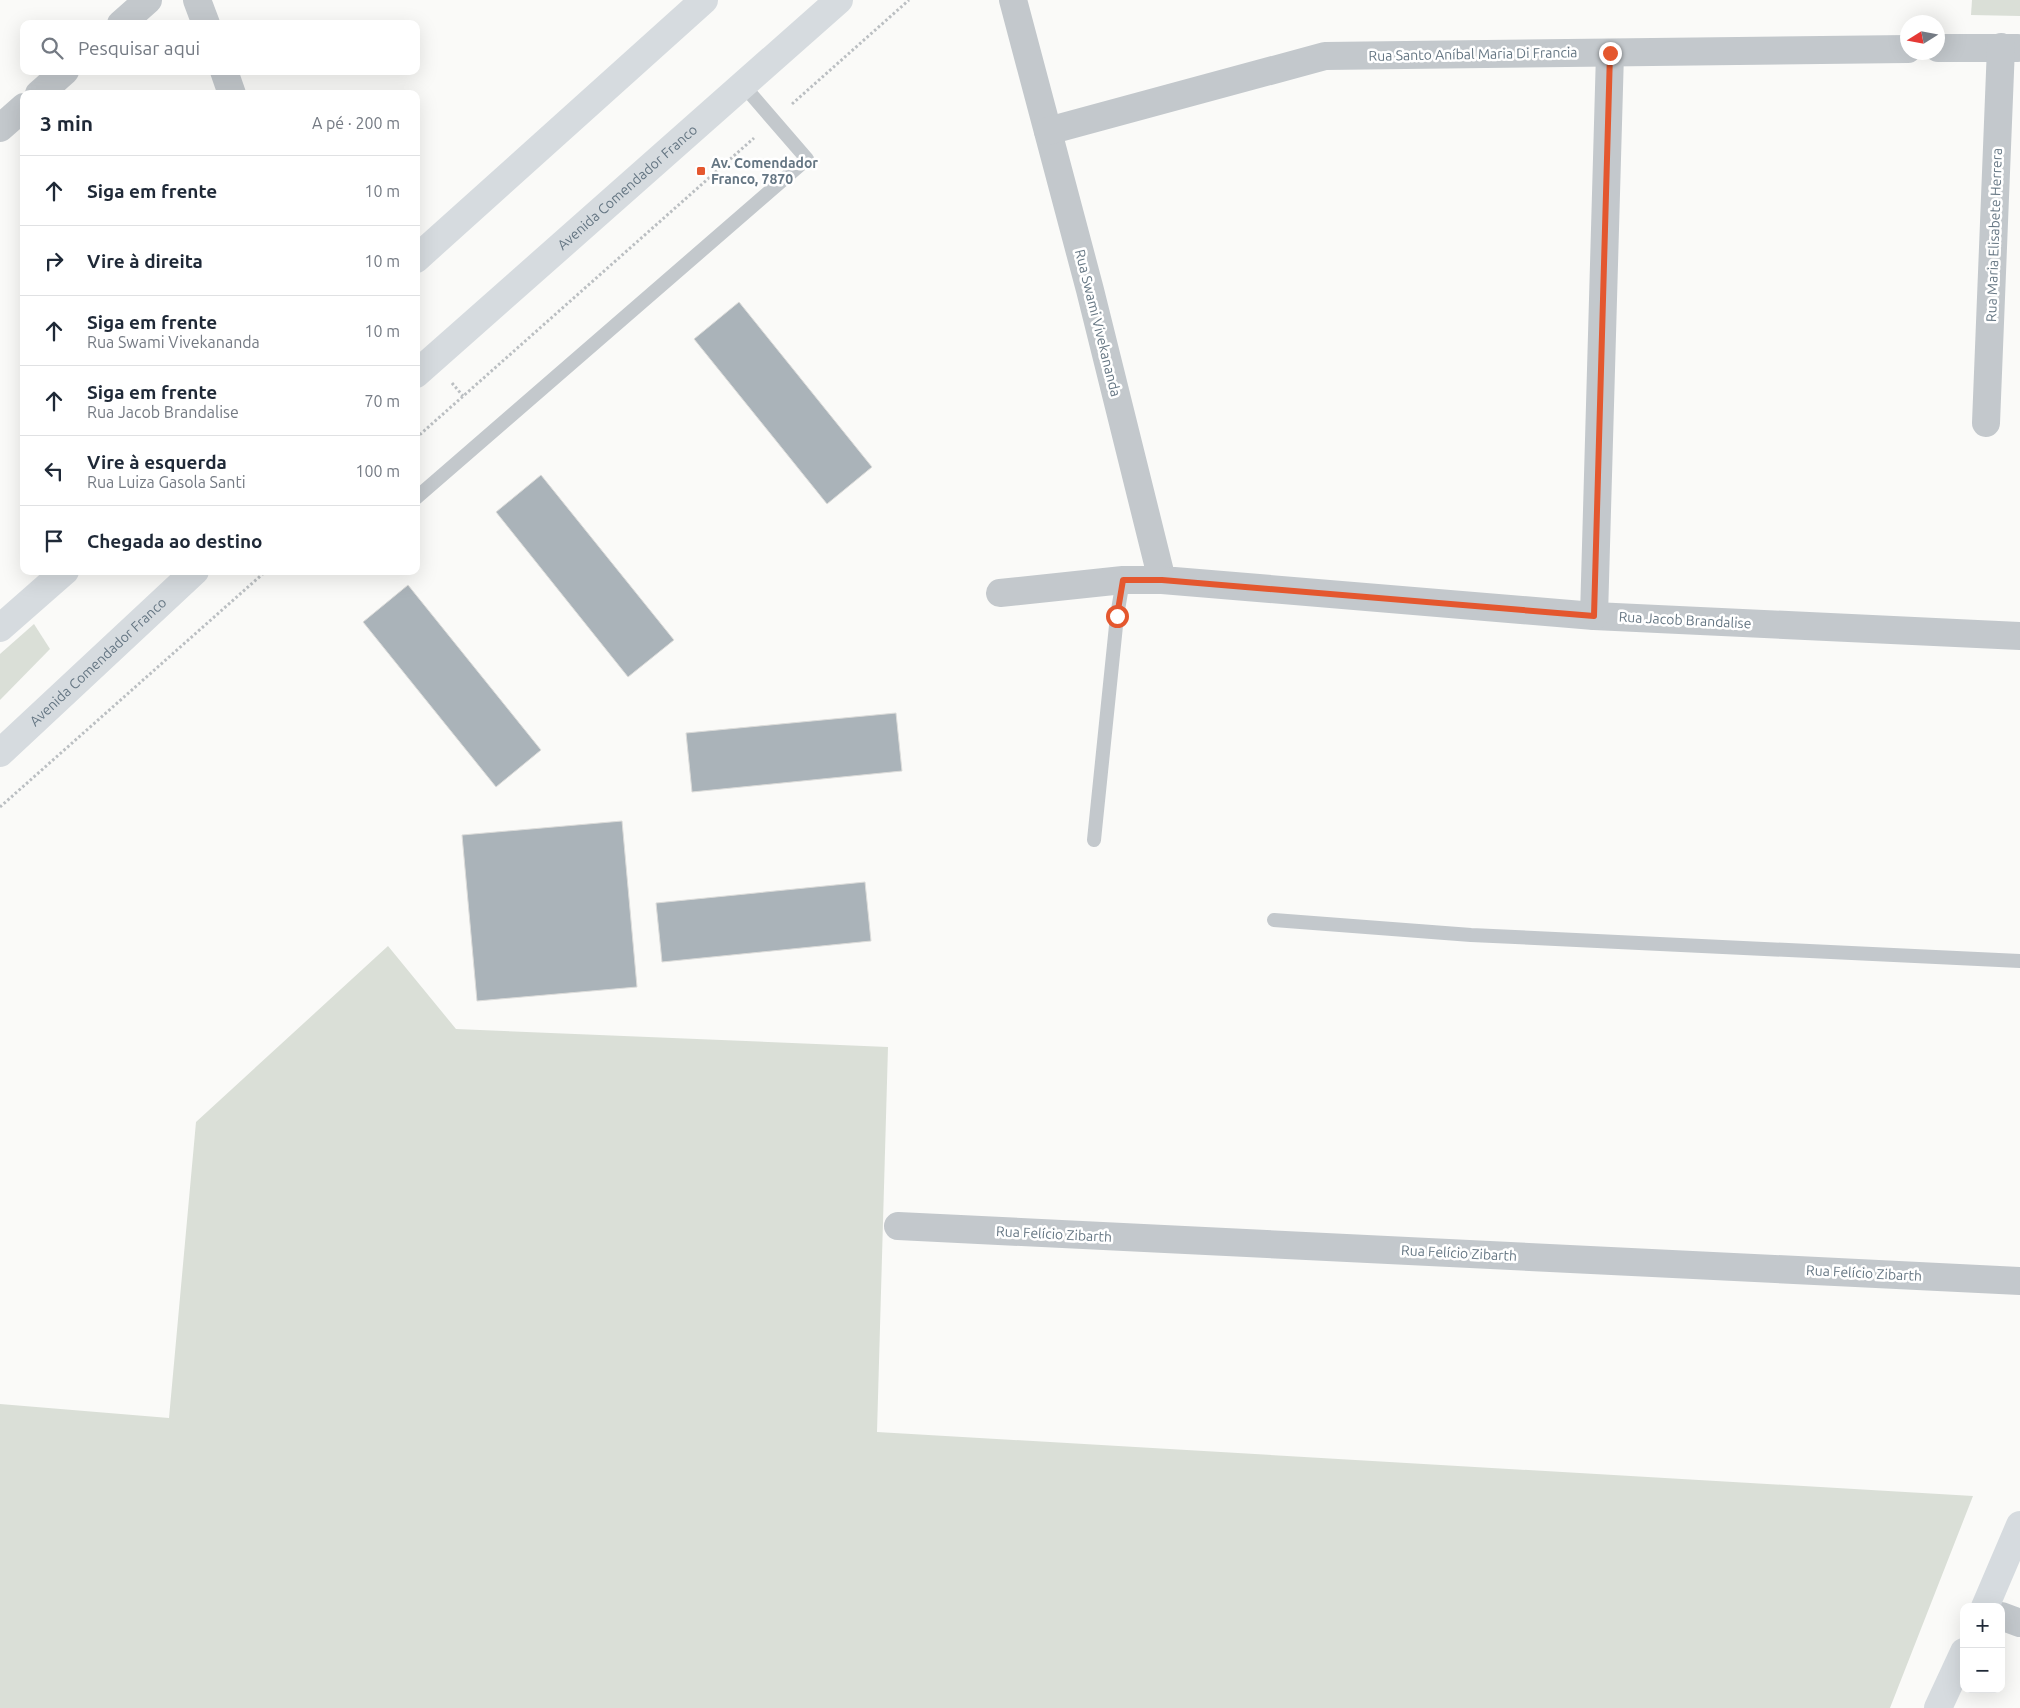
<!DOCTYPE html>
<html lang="pt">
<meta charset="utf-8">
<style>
:root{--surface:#fff;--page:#f6f6f7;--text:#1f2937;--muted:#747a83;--line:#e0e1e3}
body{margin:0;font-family:Ubuntu,sans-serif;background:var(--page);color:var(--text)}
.controls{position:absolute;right:15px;bottom:15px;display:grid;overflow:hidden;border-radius:10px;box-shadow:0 5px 20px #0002}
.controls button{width:45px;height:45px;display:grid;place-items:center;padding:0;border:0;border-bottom:1px solid var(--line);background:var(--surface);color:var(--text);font:25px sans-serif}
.compass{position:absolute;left:1900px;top:15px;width:45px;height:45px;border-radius:50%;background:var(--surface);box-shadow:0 5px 20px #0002;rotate:259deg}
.stop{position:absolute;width:15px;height:15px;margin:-11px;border:4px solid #e4572e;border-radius:50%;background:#fff}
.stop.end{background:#e4572e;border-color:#fff;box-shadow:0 1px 5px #0008}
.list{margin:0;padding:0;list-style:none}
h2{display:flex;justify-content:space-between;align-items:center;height:65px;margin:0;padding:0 20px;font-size:21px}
h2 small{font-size:16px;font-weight:400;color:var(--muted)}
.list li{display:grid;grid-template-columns:32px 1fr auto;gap:15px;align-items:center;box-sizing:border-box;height:70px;padding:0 20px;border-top:1px solid var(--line)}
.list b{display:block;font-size:19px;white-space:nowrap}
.list p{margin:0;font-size:16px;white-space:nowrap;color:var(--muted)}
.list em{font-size:16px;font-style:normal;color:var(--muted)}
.icon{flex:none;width:28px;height:28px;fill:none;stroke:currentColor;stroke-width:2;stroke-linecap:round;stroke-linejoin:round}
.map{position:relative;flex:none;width:2020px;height:1708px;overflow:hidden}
.search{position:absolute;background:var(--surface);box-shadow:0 5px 20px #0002;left:20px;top:20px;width:400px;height:55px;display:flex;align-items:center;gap:12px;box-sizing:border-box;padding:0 18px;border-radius:10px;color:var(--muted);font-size:19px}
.panel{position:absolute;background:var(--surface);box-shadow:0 5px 20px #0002;left:20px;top:90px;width:400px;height:485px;border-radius:10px}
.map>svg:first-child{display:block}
.green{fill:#dadfd7}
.building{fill:#aab3b9;stroke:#dcdcda}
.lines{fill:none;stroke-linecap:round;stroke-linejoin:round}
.path{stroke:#bbbfc2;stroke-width:3;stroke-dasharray:2.5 2.5;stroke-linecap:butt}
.service{stroke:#c3c8cc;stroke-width:14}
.minor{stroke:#c3c8cc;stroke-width:28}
.secondary{stroke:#d6dbdf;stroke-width:28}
.trunk{stroke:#d6dbdf;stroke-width:28}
.route{stroke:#e4572e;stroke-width:6}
.poi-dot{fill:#e4572e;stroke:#fff;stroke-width:2}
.labels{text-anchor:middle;stroke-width:5;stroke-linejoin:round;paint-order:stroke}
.street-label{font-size:14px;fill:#657683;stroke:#fff}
.poi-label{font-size:14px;font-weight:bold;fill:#657683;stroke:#fff;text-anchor:start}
</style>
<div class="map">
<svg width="2020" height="1708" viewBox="0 0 2020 1708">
<rect width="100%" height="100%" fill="#fafaf8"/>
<!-- green -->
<g class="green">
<polygon points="1972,0 2020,0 2020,16 1971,15"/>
<polygon points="34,624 50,649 0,700 0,654"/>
<polygon points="388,946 456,1029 888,1047 877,1432 1973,1496 1890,1708 0,1708 0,1404 169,1418 196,1122"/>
</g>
<!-- building -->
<g class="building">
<polygon points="739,302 872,467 827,504 694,339"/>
<polygon points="541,475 674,640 628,677 496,512"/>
<polygon points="408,585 541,750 496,787 363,622"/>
<polygon points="896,713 902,771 692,792 686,733"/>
<polygon points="622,821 637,987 477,1001 462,835"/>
<polygon points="865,882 871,941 662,962 656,903"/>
</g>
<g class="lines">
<!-- path -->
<g class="path">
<polyline points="792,104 909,0"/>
<polyline points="452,383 463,396"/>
<polyline points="416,438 754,138"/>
<polyline points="0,807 266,571"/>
</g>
<!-- service -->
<g class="service">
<polyline points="416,498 807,159 743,85"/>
<polyline points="1094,840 1117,616 1123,580"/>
<polyline points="1274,920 1471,935 2020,961"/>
</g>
<!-- minor -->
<g class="minor">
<polyline points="197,0 206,24"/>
<polyline points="1013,0 1090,290 1162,580 1594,616 2020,636"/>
<polyline points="121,24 148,0"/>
<polyline points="1938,48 2018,48"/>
<polyline points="224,71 232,94"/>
<polyline points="39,94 65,71"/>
<polyline points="0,128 24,107"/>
<polyline points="1048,131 1325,56 1908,49"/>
<polyline points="1986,423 2001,47"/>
<polyline points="1000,593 1123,580 1162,580"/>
<polyline points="1594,616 1610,53"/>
<polyline points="898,1226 2020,1281"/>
<polyline points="2001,1616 2020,1623"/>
</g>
<!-- secondary -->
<g class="secondary">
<polyline points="1985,1607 2020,1525"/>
<polyline points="1938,1708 1964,1652"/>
</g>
<!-- trunk -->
<g class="trunk">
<polyline points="416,259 704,0"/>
<path id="s1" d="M 416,374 L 839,0"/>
<polyline points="0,628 65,571"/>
<path id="s2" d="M 0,753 L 195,571"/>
</g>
</g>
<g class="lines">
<!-- route -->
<polyline class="route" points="1117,616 1123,580 1162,580 1594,616 1610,53"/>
</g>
<!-- markers -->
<rect class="poi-dot" x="696" y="166" width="10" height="10" rx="2.5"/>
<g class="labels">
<!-- street labels -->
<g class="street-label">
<text transform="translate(1473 54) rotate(-1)" y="5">Rua Santo Aníbal Maria Di Francia</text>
<text dy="5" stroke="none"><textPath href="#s1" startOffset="282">Avenida Comendador Franco</textPath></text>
<text transform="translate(1994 235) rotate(-88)" y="5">Rua Maria Elisabete Herrera</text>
<text transform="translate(1098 323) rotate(76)" y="5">Rua Swami Vivekananda</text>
<text transform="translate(1685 620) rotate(3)" y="5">Rua Jacob Brandalise</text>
<text dy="5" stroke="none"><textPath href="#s2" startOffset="134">Avenida Comendador Franco</textPath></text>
<text transform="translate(1054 1234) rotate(3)" y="5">Rua Felício Zibarth</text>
<text transform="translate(1459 1253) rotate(3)" y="5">Rua Felício Zibarth</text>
<text transform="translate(1864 1273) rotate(3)" y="5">Rua Felício Zibarth</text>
</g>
<!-- poi labels -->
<g class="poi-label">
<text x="711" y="168">Av. Comendador<tspan x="711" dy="16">Franco, 7870</tspan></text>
</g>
</g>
</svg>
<div class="controls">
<button>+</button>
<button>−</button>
</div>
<svg class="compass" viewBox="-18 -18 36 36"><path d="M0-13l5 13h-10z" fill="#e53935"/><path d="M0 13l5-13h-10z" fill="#747a83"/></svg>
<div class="stop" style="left:1117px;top:616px"></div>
<div class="stop end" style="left:1610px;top:53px"></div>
<div class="search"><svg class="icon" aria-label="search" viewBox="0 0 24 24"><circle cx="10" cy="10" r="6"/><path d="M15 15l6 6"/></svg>Pesquisar aqui</div>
<section class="panel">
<h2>3 min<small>A pé · 200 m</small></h2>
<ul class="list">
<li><svg class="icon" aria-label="ahead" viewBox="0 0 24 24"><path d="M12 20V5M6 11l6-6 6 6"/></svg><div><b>Siga em frente</b></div><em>10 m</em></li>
<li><svg class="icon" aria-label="right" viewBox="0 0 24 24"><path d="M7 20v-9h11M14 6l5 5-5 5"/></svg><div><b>Vire à direita</b></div><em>10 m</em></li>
<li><svg class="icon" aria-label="ahead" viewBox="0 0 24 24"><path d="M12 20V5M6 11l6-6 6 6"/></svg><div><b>Siga em frente</b><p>Rua Swami Vivekananda</p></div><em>10 m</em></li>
<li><svg class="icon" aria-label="ahead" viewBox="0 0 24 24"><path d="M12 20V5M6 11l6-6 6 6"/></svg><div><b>Siga em frente</b><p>Rua Jacob Brandalise</p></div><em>70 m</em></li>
<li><svg class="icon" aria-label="left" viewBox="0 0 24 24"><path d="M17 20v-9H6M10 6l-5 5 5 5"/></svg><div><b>Vire à esquerda</b><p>Rua Luiza Gasola Santi</p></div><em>100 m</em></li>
<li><svg class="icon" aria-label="arrive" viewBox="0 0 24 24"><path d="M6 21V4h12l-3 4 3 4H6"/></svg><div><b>Chegada ao destino</b></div></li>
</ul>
</section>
</div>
